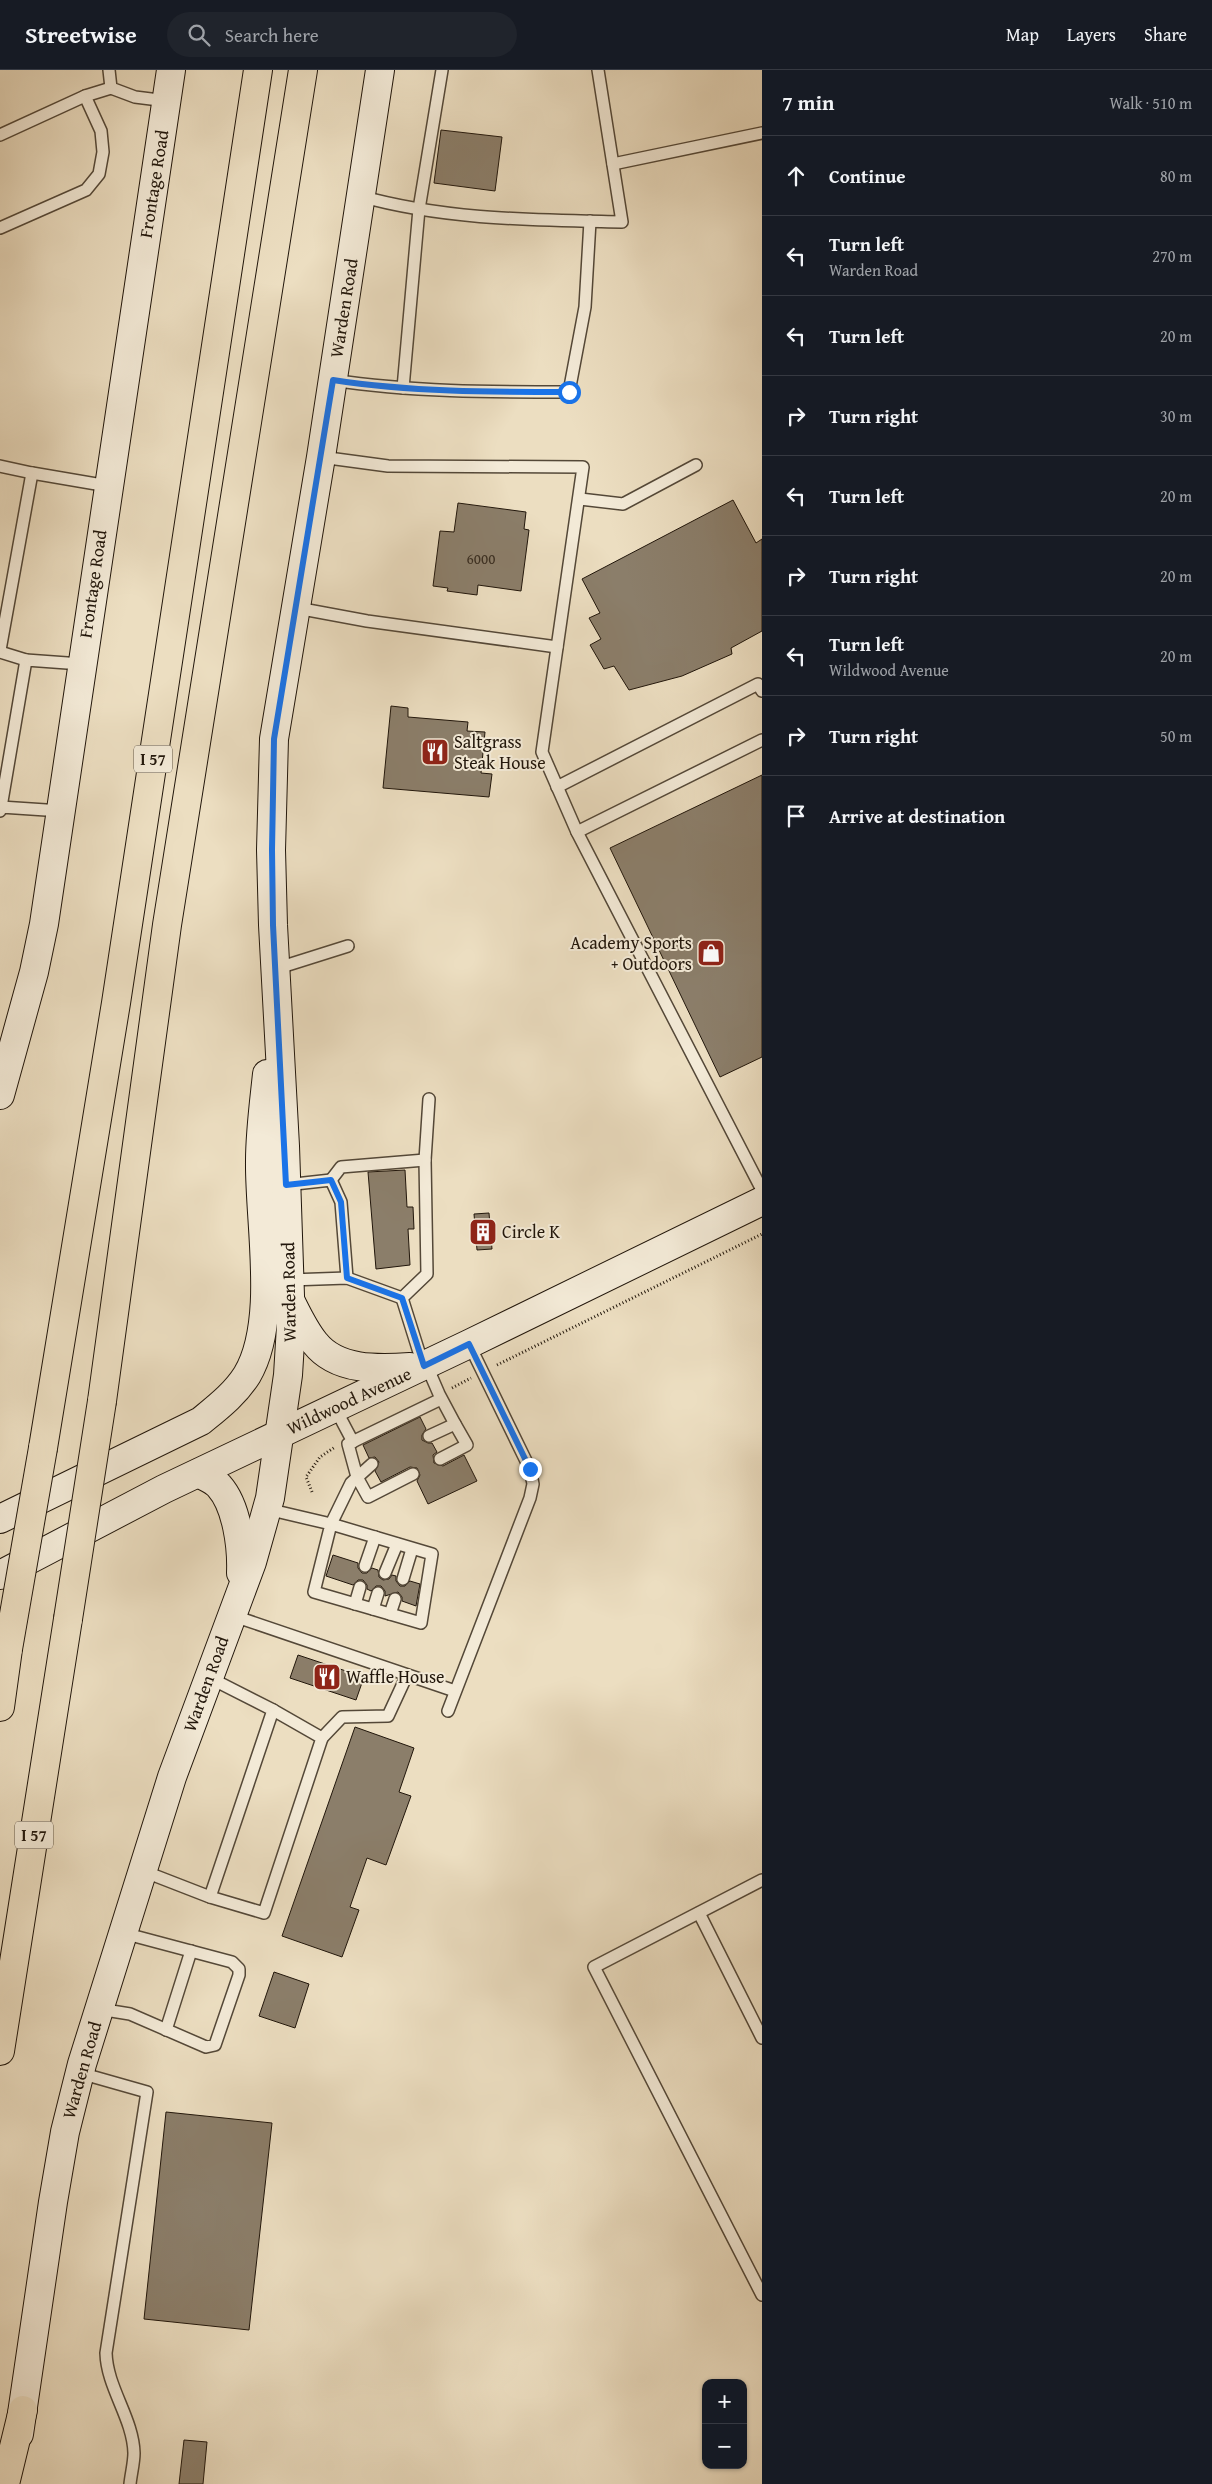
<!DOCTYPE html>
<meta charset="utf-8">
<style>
:root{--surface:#171b24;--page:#20242c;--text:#f1f3f6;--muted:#9ea1a6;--line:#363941}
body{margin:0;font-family:"Gentium Book Plus",serif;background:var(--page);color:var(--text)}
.controls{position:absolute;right:15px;bottom:15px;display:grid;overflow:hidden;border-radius:10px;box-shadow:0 1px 4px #0004}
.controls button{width:45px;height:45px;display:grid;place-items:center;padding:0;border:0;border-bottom:1px solid var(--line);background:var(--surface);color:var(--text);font:25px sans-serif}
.stop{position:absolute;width:15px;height:15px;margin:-11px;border:4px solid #1a73e8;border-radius:50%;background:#fff}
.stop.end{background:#1a73e8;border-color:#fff;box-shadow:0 1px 5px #0008}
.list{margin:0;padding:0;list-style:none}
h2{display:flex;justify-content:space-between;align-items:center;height:65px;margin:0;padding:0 20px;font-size:21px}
h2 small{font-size:16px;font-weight:400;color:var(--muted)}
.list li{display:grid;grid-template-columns:32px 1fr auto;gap:15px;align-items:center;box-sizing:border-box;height:80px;padding:0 20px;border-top:1px solid var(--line)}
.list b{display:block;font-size:19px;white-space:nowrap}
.list p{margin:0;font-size:16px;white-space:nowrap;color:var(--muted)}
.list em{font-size:16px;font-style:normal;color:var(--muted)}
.icon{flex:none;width:28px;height:28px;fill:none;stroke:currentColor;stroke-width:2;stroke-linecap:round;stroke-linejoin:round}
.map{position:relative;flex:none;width:762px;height:2414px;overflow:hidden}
header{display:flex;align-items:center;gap:30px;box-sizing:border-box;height:70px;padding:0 25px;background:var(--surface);border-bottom:1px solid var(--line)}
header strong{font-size:24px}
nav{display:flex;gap:28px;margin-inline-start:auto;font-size:18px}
.search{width:350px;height:45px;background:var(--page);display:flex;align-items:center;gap:12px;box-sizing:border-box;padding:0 18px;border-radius:28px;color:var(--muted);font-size:19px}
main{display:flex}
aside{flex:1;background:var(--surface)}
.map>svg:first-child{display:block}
.building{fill:#8b7e6a;stroke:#21160b}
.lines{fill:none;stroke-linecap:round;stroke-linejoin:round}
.service-casing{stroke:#544838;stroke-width:14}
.secondary-casing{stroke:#21160b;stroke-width:30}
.motorway-casing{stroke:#21160b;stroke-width:30}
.path{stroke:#21160b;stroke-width:3;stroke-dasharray:1 2.5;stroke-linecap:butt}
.service{stroke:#f3ead7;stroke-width:11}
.secondary{stroke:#f3ead7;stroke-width:28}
.motorway{stroke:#ecdec1;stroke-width:28}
.motorway-bridge-casing{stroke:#21160b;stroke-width:30;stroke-linecap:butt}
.motorway-bridge{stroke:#ecdec1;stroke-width:28}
.route{stroke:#1a73e8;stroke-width:6}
.labels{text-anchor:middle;stroke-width:4;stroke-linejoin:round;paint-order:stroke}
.number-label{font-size:15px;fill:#3c3023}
.shield{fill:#f3ead7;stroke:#605648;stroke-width:1}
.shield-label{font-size:16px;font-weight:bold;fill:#21160b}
.street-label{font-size:18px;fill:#21160b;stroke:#f3ead7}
.poi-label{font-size:18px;fill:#21160b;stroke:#f3ead7;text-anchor:start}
</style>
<header>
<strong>Streetwise</strong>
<div class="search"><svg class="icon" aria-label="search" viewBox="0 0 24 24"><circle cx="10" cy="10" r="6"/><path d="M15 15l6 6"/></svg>Search here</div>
<nav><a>Map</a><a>Layers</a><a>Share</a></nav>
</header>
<main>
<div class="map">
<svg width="762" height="2414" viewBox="0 0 762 2414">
<rect width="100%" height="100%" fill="#ecdec1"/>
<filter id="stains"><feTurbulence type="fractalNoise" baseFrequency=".004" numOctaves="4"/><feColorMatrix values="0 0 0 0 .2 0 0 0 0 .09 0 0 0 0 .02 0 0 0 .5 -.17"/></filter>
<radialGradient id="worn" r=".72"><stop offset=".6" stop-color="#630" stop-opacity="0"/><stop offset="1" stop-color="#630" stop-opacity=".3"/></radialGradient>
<!-- building -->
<g class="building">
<polygon points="441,60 502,67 495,121 434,113"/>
<polygon points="733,430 756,473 762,469 762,561 731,578 732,584 682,606 629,620 614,596 604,599 590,575 601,569 589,548 600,543 582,509"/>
<polygon points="458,433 526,442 524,459 529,460 521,521 478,515 477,525 447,521 448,518 433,516 440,461 454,462"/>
<polygon points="391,636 408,638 408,647 468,652 467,661 485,662 481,703 492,704 489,727 383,718"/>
<polygon points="762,705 762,987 720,1007 610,778"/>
<polygon points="405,1100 407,1137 413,1137 414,1159 408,1159 410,1195 376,1199 368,1102"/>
<polygon points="489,1143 492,1179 477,1180 474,1144"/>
<polygon points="420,1347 426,1359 422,1365 422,1370 428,1373 432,1373 437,1382 433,1385 434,1393 443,1396 464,1385 477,1411 428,1434 417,1411 420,1405 417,1398 410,1397 381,1412 375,1401 379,1392 375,1387 369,1388 363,1375"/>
<polygon points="333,1485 358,1493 358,1498 362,1503 367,1503 372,1498 378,1500 379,1507 383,1510 389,1509 392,1505 396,1506 396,1511 400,1516 405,1516 410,1511 420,1514 416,1536 402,1531 402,1527 398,1522 385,1526 385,1521 381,1516 376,1516 371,1521 367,1519 367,1515 363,1510 358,1510 353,1515 326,1506"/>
<polygon points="298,1585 364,1607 356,1630 290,1608"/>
<polygon points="355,1657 414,1678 399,1722 411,1726 386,1795 367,1788 350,1837 359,1840 342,1887 282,1866"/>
<polygon points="274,1902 309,1914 295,1958 259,1946"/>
<polygon points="166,2042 272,2053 249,2260 144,2249"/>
<polygon points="184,2370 207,2372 203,2414 179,2414"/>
</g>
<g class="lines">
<defs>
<g id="service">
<polyline points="109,0 111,18 135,27 167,31"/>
<polyline points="0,65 85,26 111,18"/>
<polyline points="613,94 762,63"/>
<path d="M 360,126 C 445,150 535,150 622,152 L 598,0"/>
<polyline points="0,158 86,120 99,104 103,82 101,61 85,26"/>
<path d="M 333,310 C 411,322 489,322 569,322 L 585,237 L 590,151"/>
<polyline points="403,318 419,139 442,0"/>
<polyline points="321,387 388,396 583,397 542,682 577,762 762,1120"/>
<polyline points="0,396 32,403"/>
<polyline points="580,429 623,434 696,395"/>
<polyline points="297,538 367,551 557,577"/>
<polyline points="0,580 32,403 108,416"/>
<polyline points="0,582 26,590"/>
<polyline points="557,717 758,614 762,621"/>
<polyline points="1,737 26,590 81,594"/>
<polyline points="0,741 1,737 61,741"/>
<polyline points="577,762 762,670"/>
<polyline points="275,899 348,876"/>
<polyline points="331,1110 341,1097 425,1090"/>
<polyline points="286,1115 331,1110 341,1132 347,1208"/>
<polyline points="290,1210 347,1208 402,1228"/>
<polyline points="426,1294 439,1324 455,1354 429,1366"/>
<polyline points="423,1295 402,1228 427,1204 425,1090 429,1029"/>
<polyline points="335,1338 353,1372"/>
<polyline points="440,1389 467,1375 455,1354"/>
<polyline points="413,1404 368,1427 357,1407 348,1374 441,1329"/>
<polyline points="267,1439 331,1454 314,1522 421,1553 432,1484 331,1454 351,1413 372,1394"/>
<polyline points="365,1496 375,1467"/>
<polyline points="385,1503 397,1474"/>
<polyline points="403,1509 412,1479"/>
<polyline points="355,1534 360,1517"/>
<polyline points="373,1539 378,1523"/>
<polyline points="390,1544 395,1529"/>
<polyline points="231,1545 455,1621"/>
<polyline points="448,1641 530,1428 533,1414 530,1399 469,1274"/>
<polyline points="322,1668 342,1647 388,1646 407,1605"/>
<polyline points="143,1801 210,1827 273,1640 208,1607"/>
<polyline points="762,1810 594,1897 762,2225"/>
<polyline points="210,1827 264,1843 322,1668 273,1640"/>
<polyline points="699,1843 762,1968"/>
<polyline points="99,1939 130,1944 206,1977 215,1975 239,1905 239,1899 232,1892 123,1863"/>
<polyline points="166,1960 191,1881"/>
<path d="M 80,2003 L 147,2022 L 106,2283 C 107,2318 133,2348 134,2383 C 134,2393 131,2404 130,2414"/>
</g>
<g id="secondary">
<polyline points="0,1025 34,902 44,854 171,0"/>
<path d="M 291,1232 C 298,1246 305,1261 315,1273 C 337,1301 378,1299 410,1297"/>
<path d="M 199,1403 C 205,1407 214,1410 219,1416 C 237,1436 242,1477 241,1503"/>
<path d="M 0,1449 L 201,1351 C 218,1337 235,1324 247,1305 C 279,1251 259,1153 260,1091 C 260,1062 264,1033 267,1004"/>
<polyline points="0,1505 164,1419 469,1274 762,1131"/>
<polyline points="19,2364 53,2132 65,2062 82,1994 172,1707 252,1492 270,1428 288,1305 291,1256 285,1076 273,855 271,780 274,669 321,387 380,0"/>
</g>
<g id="motorway">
<polyline points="102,1331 167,855 303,0"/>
<polyline points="43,1378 116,933 258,0"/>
<polyline points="0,1637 8,1579"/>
<polyline points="0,1981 68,1549"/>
<polyline points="5,2414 23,2340"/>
</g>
</defs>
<!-- service casing -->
<use href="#service" class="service-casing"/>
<!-- secondary casing -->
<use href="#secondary" class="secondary-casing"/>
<!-- motorway casing -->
<use href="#motorway" class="motorway-casing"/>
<!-- path -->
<g class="path">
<polyline points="497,1295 762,1164"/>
<polyline points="452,1318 471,1308"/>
<polyline points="312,1422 306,1407 320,1387 335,1377"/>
</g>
<!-- service -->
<use href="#service" class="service"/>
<!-- secondary -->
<use href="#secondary" class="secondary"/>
<!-- motorway -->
<use href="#motorway" class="motorway"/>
<defs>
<g id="motorway-bridge">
<polyline points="68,1549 102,1331"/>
<polyline points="8,1579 43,1378"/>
</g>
</defs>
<!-- motorway-bridge casing -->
<use href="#motorway-bridge" class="motorway-bridge-casing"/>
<!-- motorway-bridge -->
<use href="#motorway-bridge" class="motorway-bridge"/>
</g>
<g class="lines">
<!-- route -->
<path class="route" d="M 530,1399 L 469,1274 L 424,1296 L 402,1228 L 347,1208 L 341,1132 L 331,1110 L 286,1115 L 273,855 L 272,780 L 274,669 L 333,310 C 411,322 489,322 569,322"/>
</g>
<!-- icons -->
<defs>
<symbol id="restaurant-square" viewBox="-11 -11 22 22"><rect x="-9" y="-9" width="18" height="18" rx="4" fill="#8f2418" stroke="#f3ead7"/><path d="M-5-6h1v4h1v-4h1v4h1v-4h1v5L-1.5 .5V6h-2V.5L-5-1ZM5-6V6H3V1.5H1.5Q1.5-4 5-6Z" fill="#fff"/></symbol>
<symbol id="shop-square" viewBox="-11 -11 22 22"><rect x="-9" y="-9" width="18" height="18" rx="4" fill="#8f2418" stroke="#f3ead7"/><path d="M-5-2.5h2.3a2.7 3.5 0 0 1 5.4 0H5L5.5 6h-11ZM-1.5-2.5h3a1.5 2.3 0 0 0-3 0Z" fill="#fff"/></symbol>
<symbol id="building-square" viewBox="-11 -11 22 22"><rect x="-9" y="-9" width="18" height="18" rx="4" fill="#8f2418" stroke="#f3ead7"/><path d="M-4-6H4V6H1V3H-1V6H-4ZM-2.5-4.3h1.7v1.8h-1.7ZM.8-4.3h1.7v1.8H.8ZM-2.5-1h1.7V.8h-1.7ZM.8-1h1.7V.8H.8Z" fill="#fff"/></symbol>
</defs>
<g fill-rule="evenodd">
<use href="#restaurant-square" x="419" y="666" width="32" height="32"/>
<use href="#shop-square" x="695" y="867" width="32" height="32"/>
<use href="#building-square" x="467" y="1146" width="32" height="32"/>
<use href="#restaurant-square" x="311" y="1591" width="32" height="32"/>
</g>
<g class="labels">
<!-- number labels -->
<g class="number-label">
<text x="481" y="494">6000</text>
</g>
<!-- shield labels -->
<g class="shield">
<rect x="134" y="675.5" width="38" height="27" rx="4"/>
<rect x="15" y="1751.5" width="38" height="27" rx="4"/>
</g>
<g class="shield-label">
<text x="153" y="695">I 57</text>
<text x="34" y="1771">I 57</text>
</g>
<!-- street labels -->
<g class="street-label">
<text transform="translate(154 114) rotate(-81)" y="6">Frontage Road</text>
<text transform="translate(344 238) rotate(-81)" y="6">Warden Road</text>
<text transform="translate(93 514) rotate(-82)" y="6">Frontage Road</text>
<text transform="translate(289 1222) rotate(-91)" y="6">Warden Road</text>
<text transform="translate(349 1331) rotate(-25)" y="6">Wildwood Avenue</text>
<text transform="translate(206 1614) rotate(-70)" y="6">Warden Road</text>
<text transform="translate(82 2000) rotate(-74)" y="6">Warden Road</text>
</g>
<!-- poi labels -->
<g class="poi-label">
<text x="454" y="678">Saltgrass<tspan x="454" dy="21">Steak House</tspan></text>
<text x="692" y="879" text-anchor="end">Academy Sports<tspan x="692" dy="21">+ Outdoors</tspan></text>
<text x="502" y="1168">Circle K</text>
<text x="346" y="1613">Waffle House</text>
</g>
</g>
<rect width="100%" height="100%" filter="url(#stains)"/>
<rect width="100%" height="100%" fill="url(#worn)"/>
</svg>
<div class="controls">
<button>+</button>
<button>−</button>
</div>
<div class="stop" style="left:569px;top:322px"></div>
<div class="stop end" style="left:530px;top:1399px"></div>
</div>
<aside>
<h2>7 min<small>Walk · 510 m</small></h2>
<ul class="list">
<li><svg class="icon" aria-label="ahead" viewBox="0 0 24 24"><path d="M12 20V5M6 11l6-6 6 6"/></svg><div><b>Continue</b></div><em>80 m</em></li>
<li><svg class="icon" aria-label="left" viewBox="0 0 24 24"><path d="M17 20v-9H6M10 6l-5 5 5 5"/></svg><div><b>Turn left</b><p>Warden Road</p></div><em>270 m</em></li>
<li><svg class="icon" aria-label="left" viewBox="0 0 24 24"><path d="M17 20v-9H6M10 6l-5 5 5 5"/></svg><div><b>Turn left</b></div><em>20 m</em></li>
<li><svg class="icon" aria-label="right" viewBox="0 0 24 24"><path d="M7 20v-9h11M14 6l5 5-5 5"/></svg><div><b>Turn right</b></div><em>30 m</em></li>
<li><svg class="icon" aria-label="left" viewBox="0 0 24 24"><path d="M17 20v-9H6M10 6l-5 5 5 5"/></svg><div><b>Turn left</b></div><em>20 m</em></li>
<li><svg class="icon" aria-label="right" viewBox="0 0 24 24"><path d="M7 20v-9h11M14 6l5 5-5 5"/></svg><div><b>Turn right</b></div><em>20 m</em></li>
<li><svg class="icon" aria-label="left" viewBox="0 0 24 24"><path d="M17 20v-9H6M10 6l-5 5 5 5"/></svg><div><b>Turn left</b><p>Wildwood Avenue</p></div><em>20 m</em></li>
<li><svg class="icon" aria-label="right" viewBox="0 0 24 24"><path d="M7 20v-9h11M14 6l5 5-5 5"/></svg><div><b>Turn right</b></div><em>50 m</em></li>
<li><svg class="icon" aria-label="arrive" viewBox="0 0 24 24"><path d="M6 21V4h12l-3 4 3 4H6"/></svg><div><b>Arrive at destination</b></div></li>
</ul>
</aside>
</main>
